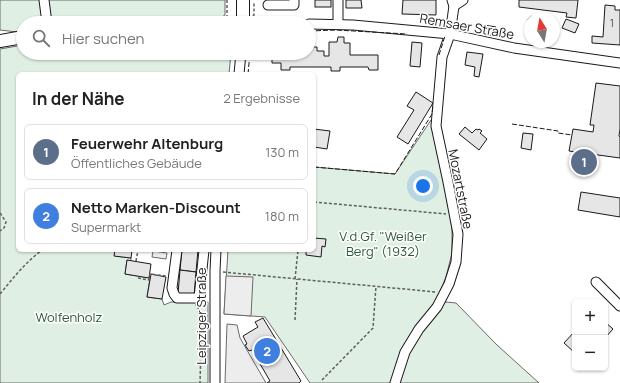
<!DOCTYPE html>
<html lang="de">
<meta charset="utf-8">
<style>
:root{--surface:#fff;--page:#f2f2f2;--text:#222;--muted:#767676;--line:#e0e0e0;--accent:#c62828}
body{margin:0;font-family:Manrope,sans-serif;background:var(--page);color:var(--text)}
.controls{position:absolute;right:12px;bottom:12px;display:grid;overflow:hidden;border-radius:6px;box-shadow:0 1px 3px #0004}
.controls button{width:36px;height:36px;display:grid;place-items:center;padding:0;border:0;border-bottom:1px solid var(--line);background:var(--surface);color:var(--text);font:20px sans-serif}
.compass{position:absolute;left:524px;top:12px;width:36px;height:36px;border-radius:50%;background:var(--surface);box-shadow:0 1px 3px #0004;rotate:349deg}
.you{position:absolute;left:423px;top:186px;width:14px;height:14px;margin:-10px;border:3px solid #fff;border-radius:50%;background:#1a73e8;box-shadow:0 0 0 6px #1a73e833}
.badge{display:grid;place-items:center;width:26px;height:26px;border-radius:50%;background:var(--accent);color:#fff;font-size:13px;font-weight:700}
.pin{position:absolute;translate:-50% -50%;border:2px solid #fff;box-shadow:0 1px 4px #0006}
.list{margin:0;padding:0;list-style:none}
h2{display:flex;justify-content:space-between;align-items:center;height:52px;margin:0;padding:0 16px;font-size:17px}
h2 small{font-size:13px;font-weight:400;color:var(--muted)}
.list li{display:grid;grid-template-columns:26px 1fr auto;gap:12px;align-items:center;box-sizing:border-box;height:56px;margin:0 8px 8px;padding:0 8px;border:1px solid var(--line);border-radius:6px}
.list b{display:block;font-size:15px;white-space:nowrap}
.list p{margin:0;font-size:13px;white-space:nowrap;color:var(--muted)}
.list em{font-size:13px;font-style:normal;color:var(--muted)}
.icon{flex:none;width:22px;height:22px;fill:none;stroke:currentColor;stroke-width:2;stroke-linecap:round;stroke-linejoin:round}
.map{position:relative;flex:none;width:620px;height:383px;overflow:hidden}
.search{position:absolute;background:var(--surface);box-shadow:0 1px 3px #0004;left:16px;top:16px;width:300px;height:44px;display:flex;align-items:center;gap:10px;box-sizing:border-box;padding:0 14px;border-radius:22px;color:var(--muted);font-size:15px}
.panel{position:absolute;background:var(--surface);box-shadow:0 1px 3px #0004;left:16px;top:72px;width:300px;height:180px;border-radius:6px}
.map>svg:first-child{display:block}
.green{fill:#e0efe3;stroke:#6a6a6a}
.parking{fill:#ededed;stroke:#6a6a6a}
.building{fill:#e6e6e6;stroke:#1a1a1a}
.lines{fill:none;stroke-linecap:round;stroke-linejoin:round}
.minor-casing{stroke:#1a1a1a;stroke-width:11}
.major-casing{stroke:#1a1a1a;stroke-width:14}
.path{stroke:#5f5f5f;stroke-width:1.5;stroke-dasharray:3 2;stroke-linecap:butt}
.minor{stroke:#fff;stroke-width:9}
.major{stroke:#fff;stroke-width:12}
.fence{stroke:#1a1a1a;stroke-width:1;stroke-dasharray:5 2;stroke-linecap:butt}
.labels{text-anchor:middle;stroke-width:3;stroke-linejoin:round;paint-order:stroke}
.number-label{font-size:11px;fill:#4d4d4d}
.street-label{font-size:13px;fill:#1a1a1a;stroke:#fff}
.park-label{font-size:13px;fill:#2b5a34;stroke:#fff}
</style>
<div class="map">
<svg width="620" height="383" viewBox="0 0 620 383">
<rect width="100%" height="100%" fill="#fff"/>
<!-- green -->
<g class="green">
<polygon points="0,0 225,0 225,15 222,17 118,23 23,23 23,31 17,32 0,30"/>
<polygon points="23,45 23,53 231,53 229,74 18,74 18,250 115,250 115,256 131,258 131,261 127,260 125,274 150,278 147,297 162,299 164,305 171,302 195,302 196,306 200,306 201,302 208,302 208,383 0,383 0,49"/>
<polygon points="431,120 448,197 452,230 452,253 446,277 436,301 456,303 497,345 539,383 310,383 265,317 224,314 228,250 314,250 314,167 395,174"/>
</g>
<!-- parking -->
<g class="parking">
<polygon points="153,251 167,253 166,259 152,257"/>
<polygon points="226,276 253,277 251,316 224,314"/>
<polygon points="227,324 237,325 240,338 266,383 225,383"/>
</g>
<!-- building -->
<g class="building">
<rect x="315" y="0" width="16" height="7"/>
<polygon points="346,0 361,0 362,8 346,8"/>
<polygon points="403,0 436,0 436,15 402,14"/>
<polygon points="519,0 578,0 576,18 566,17 567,13 519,7"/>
<polygon points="605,5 615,6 615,10 620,10 620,45 592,43 592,36 603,37"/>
<polygon points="531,16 537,18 530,18 530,25 527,23 528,19"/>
<polygon points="566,19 579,24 575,33 562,28"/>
<polygon points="484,25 496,27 495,36 483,34"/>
<polygon points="338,37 344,37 344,43 350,43 350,55 378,55 378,70 369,70 368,67 340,67 340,71 331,71 331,67 290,67 290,70 281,70 281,63 272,63 272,57 280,57 280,53 290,53 290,56 303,56 303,53 309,53 309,47 317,47 317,51 324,51 324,56 329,56 329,42 337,42"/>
<polygon points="412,42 422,43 420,67 410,66"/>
<polygon points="467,52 483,54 479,77 474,76 475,67 465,65"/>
<polygon points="596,83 620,86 620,129 619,136 620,137 620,158 569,151 573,129 593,132 594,125 590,125"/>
<polygon points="416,92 433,103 408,144 397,137 414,110 407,106"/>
<polygon points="465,127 472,133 476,129 478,130 479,129 482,131 480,133 487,139 479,150 459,134"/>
<polygon points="314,129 330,131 327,149 314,147"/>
<polygon points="523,133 533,134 531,150 521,148"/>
<polygon points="581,192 620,198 620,217 578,210"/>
<polygon points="314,238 326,239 325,247 322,246 321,257 306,255 306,250 314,250"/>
<polygon points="115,250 132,250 131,258 114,256"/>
<polygon points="182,250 198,250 196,272 180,270"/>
<polygon points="127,260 151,264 149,278 125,274"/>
<polygon points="180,270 196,272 194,296 178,294"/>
<polygon points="151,274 166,277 162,299 147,297"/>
<polygon points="263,318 301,381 299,383 267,383 270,381 252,350 249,351 245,345 247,344 243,336 258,327 255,322"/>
<polygon points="605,322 613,329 605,338"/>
<polygon points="575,331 575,353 564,343"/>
</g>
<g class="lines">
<defs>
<g id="minor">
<polyline points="44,0 47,23"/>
<polyline points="338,0 338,24"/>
<polyline points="268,5 294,5 294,0"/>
<polyline points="454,6 463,0"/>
<polyline points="309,24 353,25 450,34 514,48 620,63"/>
<polyline points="239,74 241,53"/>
<polyline points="177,250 172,288 174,294 177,298 199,298 204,250"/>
<polyline points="596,282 620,306"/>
<polyline points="215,383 215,271 216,250"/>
<polyline points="395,383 405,352 419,329 437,307 449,284 456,262 458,234 448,182 436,126 442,57 450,34 454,6 452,0"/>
</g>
<g id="major">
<polyline points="243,0 243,23"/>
<polyline points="0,41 23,37"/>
</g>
</defs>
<!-- minor casing -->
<use href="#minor" class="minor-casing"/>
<!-- major casing -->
<use href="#major" class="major-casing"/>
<!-- path -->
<g class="path">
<polyline points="227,0 227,23"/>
<polyline points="253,16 254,15 254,3"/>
<polyline points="314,202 446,214"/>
<polyline points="0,213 6,222 4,228 0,231"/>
<polyline points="136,261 138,250"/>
<polyline points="223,272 436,292"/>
<polyline points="138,278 149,280 150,274 166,276"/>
<polyline points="295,279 298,250"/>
<path d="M 0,294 C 13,278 26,262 42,250"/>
<polyline points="198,306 201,345 200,383"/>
<polyline points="295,320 297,279"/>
<polyline points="322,380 373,328 376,286"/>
</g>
<!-- minor -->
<use href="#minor" class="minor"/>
<!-- major -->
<use href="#major" class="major"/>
<!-- fence -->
<g class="fence">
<polyline points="309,31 336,30 407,34"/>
<polyline points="439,55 445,36"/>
<polyline points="248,74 250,53"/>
<polyline points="512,124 558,131 558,133 572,135"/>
<polyline points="314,167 395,174 432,114 433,105"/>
</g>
</g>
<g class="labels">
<!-- number labels -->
<g class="number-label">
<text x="612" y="27">1</text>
</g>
<!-- street labels -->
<g class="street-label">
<text transform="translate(467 26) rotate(10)" y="5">Remsaer Straße</text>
<text transform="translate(461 189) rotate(79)" y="5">Mozartstraße</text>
<text transform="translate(201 316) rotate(-90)" y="5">Leipziger Straße</text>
</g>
<!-- park labels -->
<g class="park-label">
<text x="383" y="241">V.d.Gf. "Weißer<tspan x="383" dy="15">Berg" (1932)</tspan></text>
<text x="69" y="322">Wolfenholz</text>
</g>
</g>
</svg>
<div class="controls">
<button>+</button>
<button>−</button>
</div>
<svg class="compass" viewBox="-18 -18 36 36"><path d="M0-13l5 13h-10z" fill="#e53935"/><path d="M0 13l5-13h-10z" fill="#767676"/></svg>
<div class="you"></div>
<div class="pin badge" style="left:584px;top:162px;background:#5c6f8a">1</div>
<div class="pin badge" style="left:267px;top:351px;background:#3f7fe0">2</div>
<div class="search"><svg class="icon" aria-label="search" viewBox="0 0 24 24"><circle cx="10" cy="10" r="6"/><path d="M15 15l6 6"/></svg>Hier suchen</div>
<section class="panel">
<h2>In der Nähe<small>2 Ergebnisse</small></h2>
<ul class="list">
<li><span class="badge" style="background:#5c6f8a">1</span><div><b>Feuerwehr Altenburg</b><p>Öffentliches Gebäude</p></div><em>130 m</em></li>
<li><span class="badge" style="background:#3f7fe0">2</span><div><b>Netto Marken-Discount</b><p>Supermarkt</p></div><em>180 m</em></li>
</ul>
</section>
</div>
